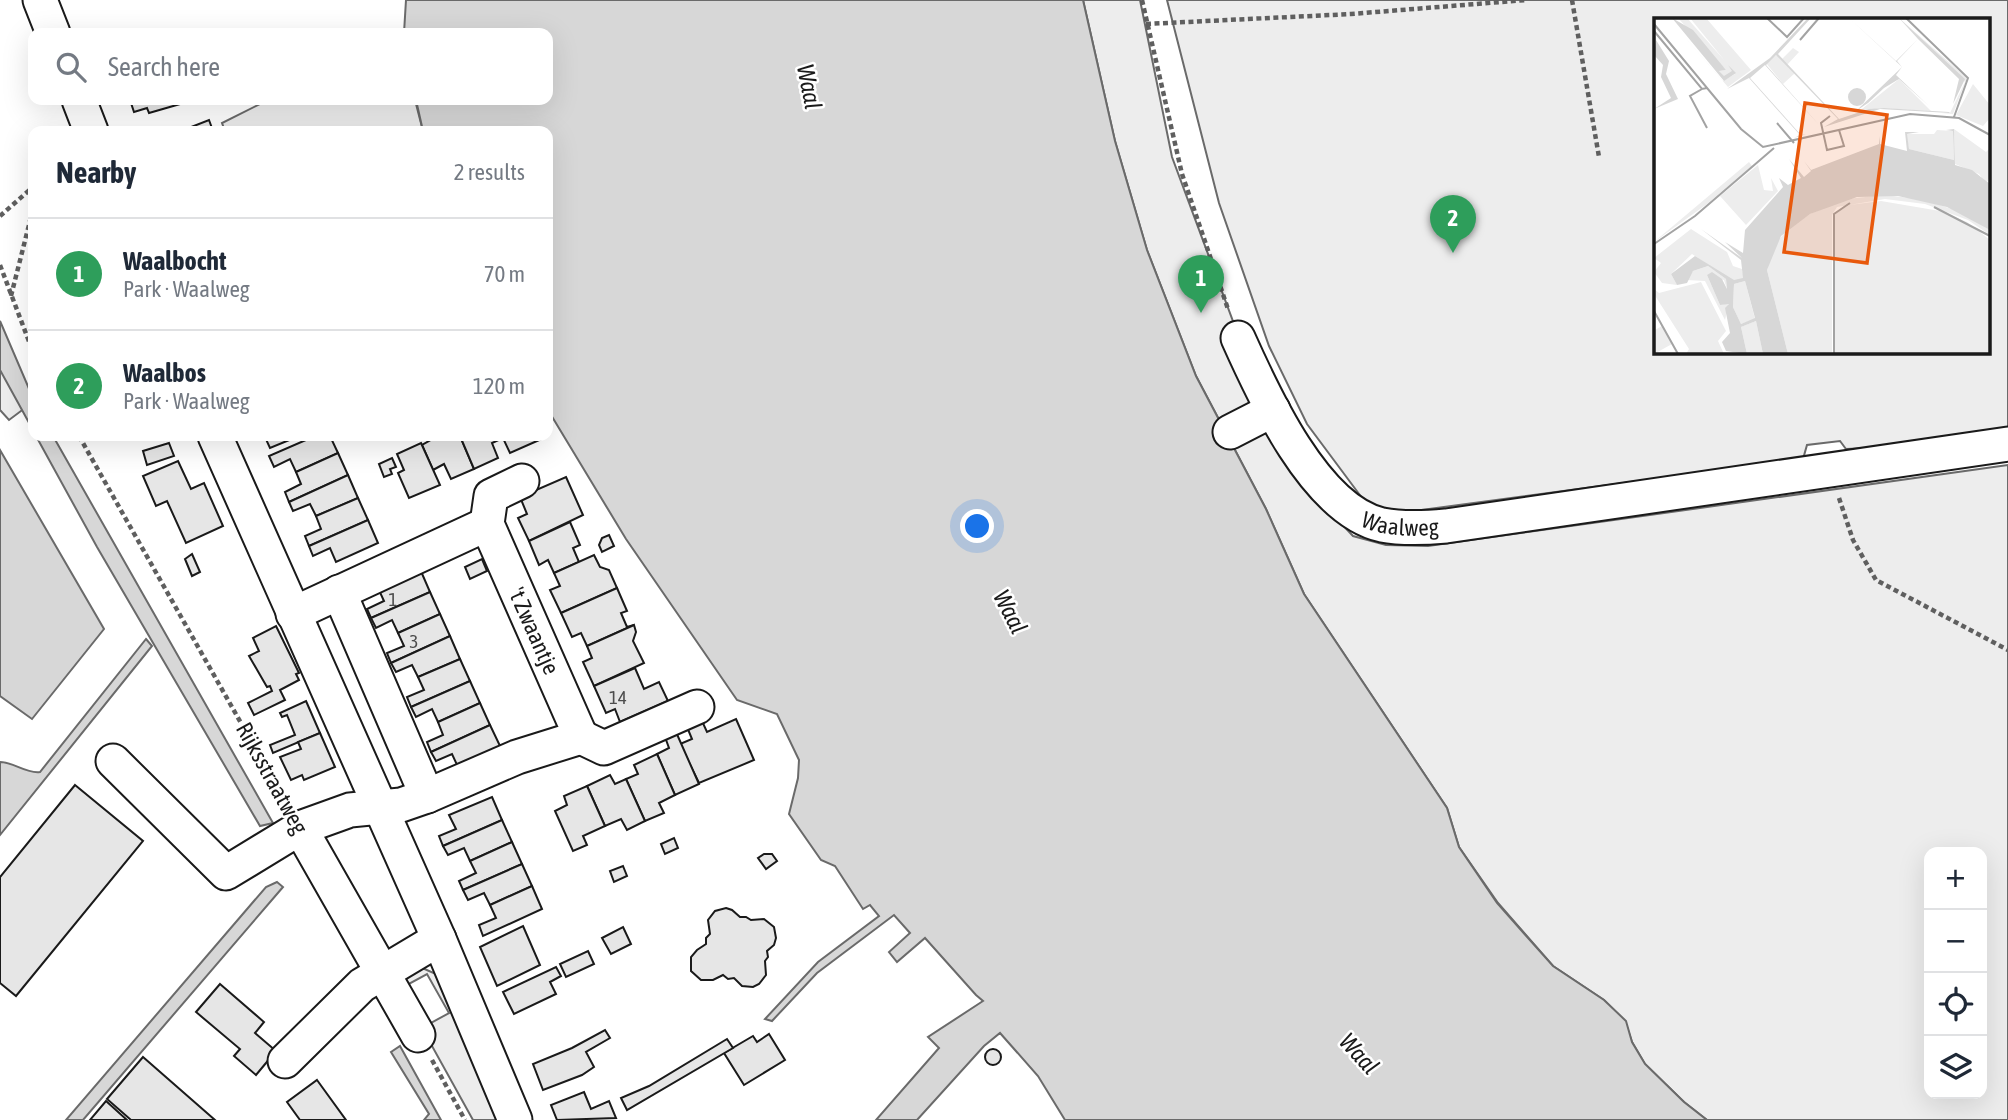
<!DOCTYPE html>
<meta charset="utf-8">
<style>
:root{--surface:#fff;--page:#f2f2f3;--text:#1f2937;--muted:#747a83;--line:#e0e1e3;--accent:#b45309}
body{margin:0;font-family:"Asap Condensed",sans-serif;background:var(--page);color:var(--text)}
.controls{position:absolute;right:21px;bottom:21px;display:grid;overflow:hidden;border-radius:14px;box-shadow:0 7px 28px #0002}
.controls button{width:63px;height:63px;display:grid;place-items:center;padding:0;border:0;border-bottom:2px solid var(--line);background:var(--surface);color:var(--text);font:35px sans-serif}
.you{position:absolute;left:978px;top:527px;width:24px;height:24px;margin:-18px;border:5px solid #fff;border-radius:50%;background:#1a73e8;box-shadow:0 0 0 10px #1a73e833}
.badge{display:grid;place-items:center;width:46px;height:46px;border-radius:50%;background:var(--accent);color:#fff;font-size:23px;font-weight:700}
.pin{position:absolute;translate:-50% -58px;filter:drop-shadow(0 2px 4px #0008)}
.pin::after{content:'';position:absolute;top:37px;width:24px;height:21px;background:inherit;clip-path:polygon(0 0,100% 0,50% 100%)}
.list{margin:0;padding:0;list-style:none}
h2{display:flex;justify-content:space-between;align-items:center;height:91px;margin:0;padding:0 28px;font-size:30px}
h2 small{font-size:23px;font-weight:400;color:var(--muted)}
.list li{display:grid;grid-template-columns:46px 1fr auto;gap:21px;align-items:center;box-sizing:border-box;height:112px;padding:0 28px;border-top:2px solid var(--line)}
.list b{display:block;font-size:26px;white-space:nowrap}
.list p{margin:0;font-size:23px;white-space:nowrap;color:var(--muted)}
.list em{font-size:23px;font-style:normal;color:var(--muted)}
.icon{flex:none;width:38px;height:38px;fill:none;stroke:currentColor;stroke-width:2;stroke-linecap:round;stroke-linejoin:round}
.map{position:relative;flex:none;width:2008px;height:1120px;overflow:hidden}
.search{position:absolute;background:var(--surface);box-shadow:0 7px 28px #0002;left:28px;top:28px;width:525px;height:77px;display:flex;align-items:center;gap:18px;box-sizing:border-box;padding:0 24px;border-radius:14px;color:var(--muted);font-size:26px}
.panel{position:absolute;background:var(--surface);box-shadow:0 7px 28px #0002;left:28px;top:126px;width:525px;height:315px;border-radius:14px}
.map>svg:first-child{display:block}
.green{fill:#ededed;stroke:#6a6a6a;stroke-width:2;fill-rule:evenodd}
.water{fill:#d7d7d7;stroke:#6a6a6a;stroke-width:2}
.building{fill:#e6e6e6;stroke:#1a1a1a;stroke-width:2}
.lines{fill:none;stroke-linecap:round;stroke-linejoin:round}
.minor-casing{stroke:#1a1a1a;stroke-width:37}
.path{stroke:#5f5f5f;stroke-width:4.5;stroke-dasharray:5 3.5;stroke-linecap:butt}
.minor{stroke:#fff;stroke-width:33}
.labels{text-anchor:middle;stroke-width:5;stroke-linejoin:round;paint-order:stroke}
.number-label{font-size:19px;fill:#4d4d4d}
.street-label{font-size:23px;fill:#1a1a1a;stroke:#fff}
.water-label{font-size:24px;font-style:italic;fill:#1a1a1a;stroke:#fff}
.inset-road{fill:none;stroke:#a3a3a3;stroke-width:2}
.view{fill:#e8590c;fill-opacity:0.15;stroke:#e8590c;stroke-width:3.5}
.inset-edge{fill:none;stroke:#1a1a1a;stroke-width:3.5}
</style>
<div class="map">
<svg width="2008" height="1120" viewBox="0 0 2008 1120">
<rect width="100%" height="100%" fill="#fff"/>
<!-- green -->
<g class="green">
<path d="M 1083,0 L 1140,0 L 1172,157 L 1263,402 L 1310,490 L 1353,536 L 1386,545 L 1428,546 L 2008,465 L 2008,1120 L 1707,1120 L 1684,1102 L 1645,1064 L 1632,1042 L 1625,1021 L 1604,1000 L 1553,966 L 1498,903 L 1459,847 L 1447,808 L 1304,594 L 1266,509 L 1196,376 L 1147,250 L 1115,141 ZM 1929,852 L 1982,852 L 1982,1094 L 1929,1094 Z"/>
<path d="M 1167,0 L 2008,0 L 2008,428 L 1870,448 L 1846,449 L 1840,441 L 1807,445 L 1803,459 L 1414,511 L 1388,512 L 1368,506 L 1307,424 L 1269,346 L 1219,203 ZM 1656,19 L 1989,19 L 1989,352 L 1656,352 Z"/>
<polygon points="268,100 415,100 423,131 225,131 222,123"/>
<polygon points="0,324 33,402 9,420 0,410"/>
<polygon points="420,967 436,974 500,1120 473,1120 422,1028 449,1013 427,974 407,985 404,973"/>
</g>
<!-- water -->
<g class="water">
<polygon points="406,0 1083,0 1115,141 1147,250 1196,376 1266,509 1304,594 1447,808 1459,847 1497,903 1553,966 1604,1000 1626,1021 1632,1042 1645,1064 1684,1102 1707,1120 1065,1120 1038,1076 1000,1033 984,1046 917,1120 876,1120 939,1048 928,1037 983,1001 976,995 925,938 897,962 889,952 910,933 894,915 817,973 772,1021 765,1019 818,962 879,916 870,905 863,909 835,866 821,860 789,814 798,778 799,760 777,714 737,700 626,539 548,410 548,131 423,131 416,100 548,100 548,33 404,33"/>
<polygon points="0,321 33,398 33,430 0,370"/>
<polygon points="36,436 53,436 273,823 260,826 97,547"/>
<polygon points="0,450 104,629 32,719 0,696"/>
<path d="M 146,639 L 152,646 L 0,835 L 0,762 C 14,762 26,774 40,772 Z"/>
<polygon points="277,882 283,887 83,1120 66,1120 266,887"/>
<polygon points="400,1046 441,1120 424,1120 429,1114 391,1052"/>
</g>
<!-- building -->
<g class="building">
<polygon points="130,100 194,100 149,113 147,108 134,112"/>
<polygon points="209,120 213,131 181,131"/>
<polygon points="260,436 299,436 270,448 265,437 261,439"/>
<polygon points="315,436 330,436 338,453 296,472 290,459 274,467 269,456"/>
<polygon points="438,436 460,436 474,469 451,479 444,464 433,470 422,445"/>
<polygon points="460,436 502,436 503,438 492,443 498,458 474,469"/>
<polygon points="502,436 546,436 546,437 510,453"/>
<polygon points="169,443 174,456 147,465 143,451"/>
<polygon points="421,443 440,485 409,498 398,473 404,470 397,454"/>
<polygon points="338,453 348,475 289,502 285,492 301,484 296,472"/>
<polygon points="392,458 396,467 390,469 392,474 384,477 379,464"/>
<polygon points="178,461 191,489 204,483 223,526 186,543 167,501 156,506 143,476"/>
<polygon points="348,475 358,498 316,516 310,504 293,511 289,502"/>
<polygon points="566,477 583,515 529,541 518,518 527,514 520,497"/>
<polygon points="358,498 368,520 309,546 305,536 321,529 316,516"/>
<polygon points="368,520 378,543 336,562 330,548 313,556 309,546"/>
<polygon points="570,522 580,545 573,548 579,562 554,573 548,560 539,565 529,541"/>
<polygon points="609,535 614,546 602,552 599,545 602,538"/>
<polygon points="192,554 200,572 192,576 185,559"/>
<polygon points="594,555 600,567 609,570 617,588 561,613 550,590 560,586 554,573"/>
<polygon points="482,559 487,571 470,579 465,567"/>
<polygon points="420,569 430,592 371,618 367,609 384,601 378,588"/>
<polygon points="617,588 627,611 621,613 627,627 634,625 587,646 581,633 572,637 561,613"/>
<polygon points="430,592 440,614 398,633 392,620 376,628 371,618"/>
<polygon points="440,614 450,636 391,663 387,653 404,646 398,633"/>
<polygon points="634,625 636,632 633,641 644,663 594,686 583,662 592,658 587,646"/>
<polygon points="276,626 299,673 296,674 299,680 280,690 285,700 254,715 248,703 272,691 270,686 267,687 249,656 259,651 253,638"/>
<polygon points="450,636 460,659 418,677 412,665 396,672 391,663"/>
<polygon points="460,659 470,681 411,707 407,697 424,690 418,677"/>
<polygon points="635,668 644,689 659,682 668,701 620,722 615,709 606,713 594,686"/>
<polygon points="470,681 480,703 438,722 432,709 416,717 411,707"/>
<polygon points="306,701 320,733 273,753 270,745 295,735 287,715 282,717 280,713"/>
<polygon points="480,703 490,725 431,752 427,742 443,735 438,722"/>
<polygon points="736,719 754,760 699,783 680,744 692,739 687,727 702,721 707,732"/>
<polygon points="490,725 501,748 458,767 452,754 436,761 431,752"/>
<polygon points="676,732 699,784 675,795 657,754 669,748 665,737"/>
<polygon points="320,733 335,767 304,780 302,775 291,780 280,757 301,749 298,742"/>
<polygon points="657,754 675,795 659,803 664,813 645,821 626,779 638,774 634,765"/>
<polygon points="610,775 615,784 626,779 645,821 627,830 621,819 605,826 587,786"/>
<polygon points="75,785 143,841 16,996 0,983 0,877"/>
<polygon points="587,786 605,826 583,836 587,845 573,851 555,811 567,805 564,796"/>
<polygon points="492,797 502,820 443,846 439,836 456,829 449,815"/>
<polygon points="502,820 512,842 470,861 464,848 448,855 443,846"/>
<polygon points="674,838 678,848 665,854 661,844"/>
<polygon points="512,842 522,864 463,890 459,881 476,873 470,861"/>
<polygon points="764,854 772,854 777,861 766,869 758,858"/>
<polygon points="522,864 532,886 490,905 484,893 468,900 463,890"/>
<polygon points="623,866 627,876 614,882 610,871"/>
<polygon points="532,886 542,909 483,936 479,925 496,918 490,905"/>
<polygon points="726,908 732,910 740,917 746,917 751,920 764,919 774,927 776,938 774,945 767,951 768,957 765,961 766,975 759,984 753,987 742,986 734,978 728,979 723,975 713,980 701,980 691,971 691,957 697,950 706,944 706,938 710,934 708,920 715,911"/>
<polygon points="523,926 540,965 497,986 480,947"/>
<polygon points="623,927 631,944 611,954 602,938"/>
<polygon points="588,951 594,964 566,977 560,964"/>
<polygon points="556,967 561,976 550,982 556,994 514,1014 503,992"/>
<polygon points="220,984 264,1022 255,1033 276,1051 256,1075 234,1056 240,1049 196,1012"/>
<polygon points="605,1030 610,1038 586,1052 594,1067 582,1075 543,1090 533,1064 572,1048"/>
<polygon points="769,1034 785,1060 744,1085 724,1053 753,1036 757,1042"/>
<polygon points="727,1039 733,1048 627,1110 621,1098 649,1086"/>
<circle cx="993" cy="1057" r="8"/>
<polygon points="143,1057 215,1120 131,1120 107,1099"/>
<polygon points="317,1080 346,1120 300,1120 287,1102"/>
<polygon points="584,1092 591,1109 609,1101 616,1118 557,1120 551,1105"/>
<polygon points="106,1101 127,1120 90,1120"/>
</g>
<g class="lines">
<defs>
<g id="minor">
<polyline points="40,0 53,33"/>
<polyline points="79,100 91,131"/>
<path id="s1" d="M 1238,338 C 1263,394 1315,510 1382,525 C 1403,529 1424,528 1446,526 L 2008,444"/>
<polyline points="1230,432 1273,410"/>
<polyline points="215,436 439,939 515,1120"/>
<polyline points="487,524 491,496 522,481"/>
<polyline points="339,592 427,796"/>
<polyline points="581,737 604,748 697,707"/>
<polyline points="113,761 226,873 300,828 350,810 401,805 427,796 517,757 581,737 487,524 293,614"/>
<polyline points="300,828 418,1035"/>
<polyline points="285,1061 362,985 439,939"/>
</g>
</defs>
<!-- minor casing -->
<use href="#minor" class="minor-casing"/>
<!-- path -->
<g class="path">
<polyline points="1142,0 1182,174 1228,309"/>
<polyline points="1572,0 1599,157"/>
<polyline points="1146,24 1351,14 1526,0"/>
<polyline points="0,216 33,187"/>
<polyline points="0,265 33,352"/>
<polyline points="11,296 33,209"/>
<polyline points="79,436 285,801"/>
<polyline points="1839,498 1853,540 1876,580 2008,650"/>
<polyline points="432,1060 465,1120"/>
</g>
<!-- minor -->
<use href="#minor" class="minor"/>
</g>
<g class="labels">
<!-- number labels -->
<g class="number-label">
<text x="393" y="606">1</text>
<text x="414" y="648">3</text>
<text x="618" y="704">14</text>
</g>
<!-- street labels -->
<g class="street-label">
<text dy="8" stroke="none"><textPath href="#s1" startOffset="261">Waalweg</textPath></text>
<text transform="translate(534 631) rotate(66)" y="8">'t Zwaantje</text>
<text transform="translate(272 778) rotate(61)" y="8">Rijksstraatweg</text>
</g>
<!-- water labels -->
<g class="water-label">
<text transform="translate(809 87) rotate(79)" y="8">Waal</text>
<text transform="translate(1010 612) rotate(63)" y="8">Waal</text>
<text transform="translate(1359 1054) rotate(48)" y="8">Waal</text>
</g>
</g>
<!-- overview -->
<g transform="translate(1654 18)">
<rect width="336" height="336" fill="#fff"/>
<path d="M 14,0 L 69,63 L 81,56 L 70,59 L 65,53 L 72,52 L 24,0 L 33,0 L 71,43 L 36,0 L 52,0 L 97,52 L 74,69 ZM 245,0 L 313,60 L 299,96 L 287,95 L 296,95 L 311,64 ZM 139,30 L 145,34 L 133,47 L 141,55 L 129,66 L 112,45 L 122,37 L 128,41 ZM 245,61 L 277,93 L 226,90 L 203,95 ZM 319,66 L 336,87 L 336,100 L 329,108 L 302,97 ZM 300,111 L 332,134 L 336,130 L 336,159 L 332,165 L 325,156 L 301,146 ZM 283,112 L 299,113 L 300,142 L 255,131 L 252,116 L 280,116 ZM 95,144 L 98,148 L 53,186 L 0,224 ZM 104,147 L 110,172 L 119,173 L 117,160 L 124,173 L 92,207 L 66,178 ZM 231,177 L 272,182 L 306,194 L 336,212 L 336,217 L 314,202 L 271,186 L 231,181 L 183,189 L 178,197 L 178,336 L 134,336 L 113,252 L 120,227 L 135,210 L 156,196 L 193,181 ZM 227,183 L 286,193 L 313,204 L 336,222 L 336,336 L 181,336 L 181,196 L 195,187 ZM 37,211 L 73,234 L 79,248 L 88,251 L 90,261 L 79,263 L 38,236 L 17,256 L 23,267 L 8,265 L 0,254 L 7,245 L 0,240 ZM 54,248 L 72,261 L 73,271 L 70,262 L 53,257 L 66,287 L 75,285 L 71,302 L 51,263 L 32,262 L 39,253 ZM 91,263 L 101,301 L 87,306 L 79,289 L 80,266 ZM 47,264 L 72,313 L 64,323 L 70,336 L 32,336 L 35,331 L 0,276 L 0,271 L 5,275 ZM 102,303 L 109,336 L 93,336 L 87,309 ZM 8,308 L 18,326 L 0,336 L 1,312 Z" fill="#ededed"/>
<path d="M 18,0 L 39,12 L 72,52 L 65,53 L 70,58 L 78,53 L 74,47 L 82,55 L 70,63 ZM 154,0 L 157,0 L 124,36 L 185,101 L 215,91 L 230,90 L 295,94 L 271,70 L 296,95 L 226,91 L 170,109 L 184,101 L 122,37 L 112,47 L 166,108 L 111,47 L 96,60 L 147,117 L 152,116 L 140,120 L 146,117 L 95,60 L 73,71 L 116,40 ZM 195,0 L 242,43 L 264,21 L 245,0 L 311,61 L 299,86 L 305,61 L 264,21 L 243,43 L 248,49 L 242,57 L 275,88 L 245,61 L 230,70 L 214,85 L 202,93 L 248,49 ZM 2,22 L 15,43 L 12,56 L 24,81 L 0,91 L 17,80 L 7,59 L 9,47 L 0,37 ZM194 79a9 9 0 1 1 18 0a9 9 0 1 1-18 0ZM 300,111 L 301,147 L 318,152 L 336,166 L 336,212 L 293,189 L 244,178 L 203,179 L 156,196 L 127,218 L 113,252 L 134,336 L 109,336 L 102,303 L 87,309 L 93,336 L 72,333 L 68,324 L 76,315 L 71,290 L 75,286 L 66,287 L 53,257 L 58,254 L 68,261 L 73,271 L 72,261 L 54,248 L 39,253 L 33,265 L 23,267 L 17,256 L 41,238 L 80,262 L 89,260 L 87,242 L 47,211 L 88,240 L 71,224 L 89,235 L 91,212 L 129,169 L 125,160 L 134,167 L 147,160 L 135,141 L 150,159 L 157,153 L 150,143 L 157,152 L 225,126 L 225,118 L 226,126 L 253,133 L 251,114 L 265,114 L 253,116 L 255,131 L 300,142 L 299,113 L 292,112 ZM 91,263 L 101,300 L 87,306 L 79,289 L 80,266 Z" fill="#d7d7d7" fill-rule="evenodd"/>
<path class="inset-road" d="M 113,0 L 133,19 L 150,0M 252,0 L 314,60 L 300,99M 0,6 L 87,111 L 109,129 L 256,96 L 305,100 L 336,117M 0,13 L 48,71 L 53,70M 146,22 L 165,0M 48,71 L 36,78 L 53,110M 176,98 L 167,105 L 173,132 L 190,128 L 185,112M 123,105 L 140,125M 280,189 L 336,218M 0,226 L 41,198 L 120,130M 0,293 L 24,336M 180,336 L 180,196 L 196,185"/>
<path class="view" d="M 151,85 L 233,97 L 213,245 L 130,234 Z"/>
<rect width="336" height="336" class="inset-edge"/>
</g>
</svg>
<div class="controls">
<button>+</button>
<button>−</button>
<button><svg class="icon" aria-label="locate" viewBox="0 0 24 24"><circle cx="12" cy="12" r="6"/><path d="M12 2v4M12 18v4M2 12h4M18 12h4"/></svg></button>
<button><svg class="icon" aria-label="layers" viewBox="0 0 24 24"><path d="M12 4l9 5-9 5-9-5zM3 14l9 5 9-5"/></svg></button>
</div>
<div class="you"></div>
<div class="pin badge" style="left:1201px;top:313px;background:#2e9e5b">1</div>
<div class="pin badge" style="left:1453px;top:253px;background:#2e9e5b">2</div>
<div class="search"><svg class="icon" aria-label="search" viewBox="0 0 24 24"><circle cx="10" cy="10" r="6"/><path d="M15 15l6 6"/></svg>Search here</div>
<section class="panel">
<h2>Nearby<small>2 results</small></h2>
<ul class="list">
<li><span class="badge" style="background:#2e9e5b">1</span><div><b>Waalbocht</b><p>Park · Waalweg</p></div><em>70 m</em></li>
<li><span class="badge" style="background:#2e9e5b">2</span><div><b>Waalbos</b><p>Park · Waalweg</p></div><em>120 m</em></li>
</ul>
</section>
</div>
